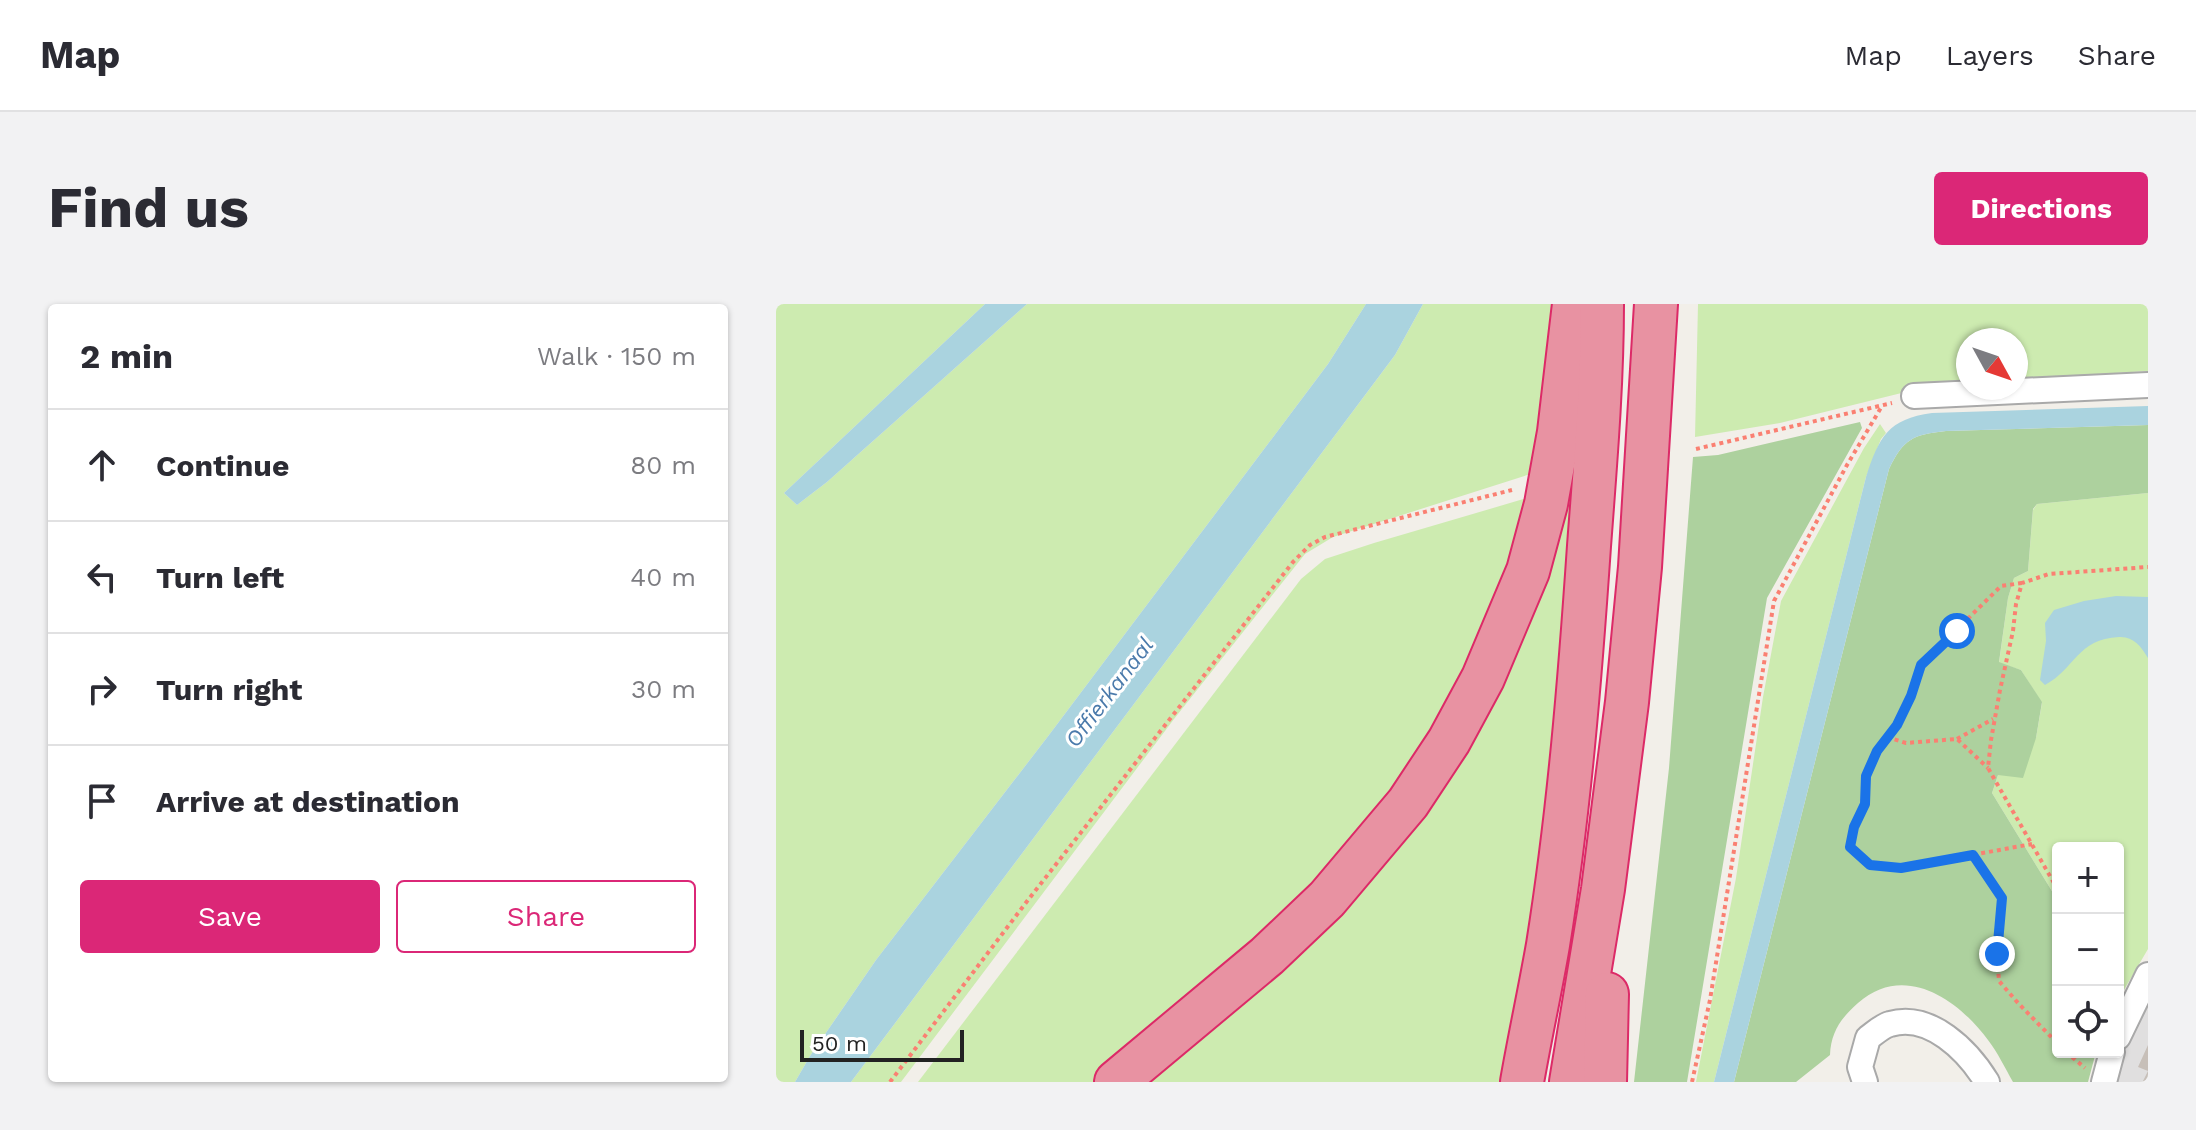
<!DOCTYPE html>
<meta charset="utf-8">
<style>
:root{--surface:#fff;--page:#f2f2f3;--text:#2b2b33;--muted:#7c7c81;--line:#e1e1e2;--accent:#db2777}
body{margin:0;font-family:"Work Sans",sans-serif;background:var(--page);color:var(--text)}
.controls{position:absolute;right:24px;bottom:24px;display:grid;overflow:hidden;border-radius:8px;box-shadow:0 2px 6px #0004}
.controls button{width:72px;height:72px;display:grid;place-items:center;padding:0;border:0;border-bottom:2px solid var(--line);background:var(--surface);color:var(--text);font:40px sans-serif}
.compass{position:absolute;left:1180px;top:24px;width:72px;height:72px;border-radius:50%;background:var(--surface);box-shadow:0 2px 6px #0004;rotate:130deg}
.scale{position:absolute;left:24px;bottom:20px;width:164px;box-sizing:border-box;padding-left:8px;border:4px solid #222;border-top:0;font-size:22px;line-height:28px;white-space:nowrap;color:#222;-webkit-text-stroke:6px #fff;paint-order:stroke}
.stop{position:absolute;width:24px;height:24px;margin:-18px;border:6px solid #1a73e8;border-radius:50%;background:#fff}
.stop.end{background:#1a73e8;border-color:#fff;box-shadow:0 2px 8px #0008}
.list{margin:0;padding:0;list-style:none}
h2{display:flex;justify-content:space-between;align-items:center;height:104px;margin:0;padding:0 32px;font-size:34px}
h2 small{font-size:26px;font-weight:400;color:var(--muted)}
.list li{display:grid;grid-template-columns:52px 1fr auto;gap:24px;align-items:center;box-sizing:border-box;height:112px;padding:0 32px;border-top:2px solid var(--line)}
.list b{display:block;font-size:30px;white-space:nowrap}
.list em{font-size:26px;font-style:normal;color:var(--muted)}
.actions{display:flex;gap:16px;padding:24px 32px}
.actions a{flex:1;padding:18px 0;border:2px solid var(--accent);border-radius:8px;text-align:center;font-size:28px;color:var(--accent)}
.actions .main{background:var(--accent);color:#fff}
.icon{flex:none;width:44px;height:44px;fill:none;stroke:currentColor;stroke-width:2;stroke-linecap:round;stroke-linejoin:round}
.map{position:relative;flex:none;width:1372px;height:778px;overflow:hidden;border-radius:8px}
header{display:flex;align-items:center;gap:48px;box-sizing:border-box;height:112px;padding:0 40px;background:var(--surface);border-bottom:2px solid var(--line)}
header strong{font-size:38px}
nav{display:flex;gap:44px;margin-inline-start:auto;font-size:28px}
.intro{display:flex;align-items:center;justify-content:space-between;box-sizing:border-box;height:192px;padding:0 48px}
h1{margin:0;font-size:56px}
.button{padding:20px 36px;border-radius:8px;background:var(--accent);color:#fff;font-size:28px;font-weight:700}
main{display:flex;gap:48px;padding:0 48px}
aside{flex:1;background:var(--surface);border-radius:8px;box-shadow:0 2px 6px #0004}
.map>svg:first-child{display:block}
.residential{fill:#e0dfdf}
.grass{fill:#cdebb0}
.forest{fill:#add19e}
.water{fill:#aad3df}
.building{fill:#c7bfb8}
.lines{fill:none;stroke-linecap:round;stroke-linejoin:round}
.minor-casing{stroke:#a9a9a9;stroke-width:28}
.motorway-casing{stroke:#dc2a67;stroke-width:46}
.path{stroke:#fa8072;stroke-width:4;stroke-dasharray:4 4;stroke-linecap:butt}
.minor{stroke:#fff;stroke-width:24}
.motorway{stroke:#e892a2;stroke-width:42}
.route{stroke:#1a73e8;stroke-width:10}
.labels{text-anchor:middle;stroke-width:6;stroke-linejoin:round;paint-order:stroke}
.water-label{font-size:22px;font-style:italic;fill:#4a7aab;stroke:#fff}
</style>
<header>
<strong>Map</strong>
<nav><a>Map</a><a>Layers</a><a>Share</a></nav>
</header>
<div class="intro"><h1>Find us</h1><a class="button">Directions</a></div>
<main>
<aside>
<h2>2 min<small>Walk · 150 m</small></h2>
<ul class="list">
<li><svg class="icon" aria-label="ahead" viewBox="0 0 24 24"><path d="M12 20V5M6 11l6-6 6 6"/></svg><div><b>Continue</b></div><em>80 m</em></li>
<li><svg class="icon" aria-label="left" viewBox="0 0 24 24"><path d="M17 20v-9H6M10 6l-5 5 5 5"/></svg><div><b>Turn left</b></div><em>40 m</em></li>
<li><svg class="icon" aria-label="right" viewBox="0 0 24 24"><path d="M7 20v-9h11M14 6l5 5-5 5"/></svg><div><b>Turn right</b></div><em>30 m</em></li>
<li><svg class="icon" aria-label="arrive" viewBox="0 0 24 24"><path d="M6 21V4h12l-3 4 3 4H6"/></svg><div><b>Arrive at destination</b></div></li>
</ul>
<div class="actions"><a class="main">Save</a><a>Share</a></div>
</aside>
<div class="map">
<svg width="1372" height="778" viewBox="0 0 1372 778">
<rect width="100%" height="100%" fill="#f2efe9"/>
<!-- residential -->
<polygon class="residential" points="1372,694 1372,778 1339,778 1353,728"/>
<!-- grass -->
<g class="grass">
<polygon points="0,0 209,0 8,189 21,201 51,178 251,0 590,0 552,60 273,431 100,656 34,752 19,778 0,778"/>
<polygon points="647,0 782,0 764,167 557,233 529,250 398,415 125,778 75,778 619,51"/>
<polygon points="922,0 1372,0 1372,67 1240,75 1240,36 1192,36 1192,78 1162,80 1004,119 919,133"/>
<polygon points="808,63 777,460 743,685 726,778 359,778 675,464"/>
<polygon points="1104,120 1110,129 1105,135 1090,173 938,778 920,778 960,574 987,393 1005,297 1088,144"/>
<polygon points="1372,189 1372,645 1342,696 1342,544 1282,544 1282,597 1216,489 1222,471 1260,434 1266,399 1245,366 1223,359 1232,294 1238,274 1252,267 1257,206 1261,200"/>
<polygon points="758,192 710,346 580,549 318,778 142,778 525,275 549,255 598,239"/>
</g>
<!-- forest -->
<g class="forest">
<polygon points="1084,118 1086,124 991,294 911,778 858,778 893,464 917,153 942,151"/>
<path d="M 1372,121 L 1372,189 L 1261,200 L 1257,205 L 1252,267 L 1238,274 L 1232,294 L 1223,358 L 1245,366 L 1266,398 L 1260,434 L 1247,474 L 1222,471 L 1216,489 L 1282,597 L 1282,748 L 1320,748 L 1312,778 L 1237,778 C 1229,764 1222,749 1212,736 C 1182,695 1128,658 1082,699 C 1065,714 1055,728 1054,751 L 1020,778 L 958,778 L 1113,165 C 1128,134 1137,131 1170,127 Z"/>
</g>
<!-- water -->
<g class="water">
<polygon points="209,0 251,0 51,178 21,201 8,189"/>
<polygon points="590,0 647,0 619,51 75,778 19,778 34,752 100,656 273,431 552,60"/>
<path d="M 1372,102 L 1372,121 L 1170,127 C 1137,131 1128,134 1113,165 L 958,778 L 938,778 L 1090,173 C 1103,133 1112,115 1156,109 Z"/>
<path d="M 1340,292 L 1372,293 L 1372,354 C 1365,342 1357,332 1343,333 C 1301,335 1299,365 1269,381 L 1264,376 L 1270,337 L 1269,319 L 1278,306 L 1308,297 Z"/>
</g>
<!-- building -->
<polygon class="building" points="1372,741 1372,778 1369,778 1367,777 1372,767 1362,763"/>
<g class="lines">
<defs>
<g id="minor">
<polyline points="1138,92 1372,81"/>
<polyline points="1342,733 1372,671"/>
<path d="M 1089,778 L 1084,763 L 1092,734 C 1099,729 1106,722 1114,720 C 1154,708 1192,747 1211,778"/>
<polyline points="1328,778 1336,748"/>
</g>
<g id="motorway">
<polyline points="340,778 491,652 551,595 632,499 673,437 707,374 752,267 770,200 783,128 798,0"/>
<path d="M 746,778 C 754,732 764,687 772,641 C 793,509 804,375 813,242 C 819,162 826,81 826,0"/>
<polyline points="795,778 827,585 851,398 864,263 880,0"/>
<polyline points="829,778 831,690"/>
</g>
</defs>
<!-- minor casing -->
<use href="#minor" class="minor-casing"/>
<!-- motorway casing -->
<use href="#motorway" class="motorway-casing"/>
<!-- path -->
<g class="path">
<polyline points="920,145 1116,99"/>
<polyline points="1246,279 1225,282 1145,361 1135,392 1121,421 1101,447 1090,472 1089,500 1078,523 1074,543 1094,561 1125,564 1256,540"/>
<polyline points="1111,433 1130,439 1181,435 1212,464"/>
<polyline points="1181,435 1217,415"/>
<polyline points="1197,551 1226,594 1221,650 1223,677 1242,699 1282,740"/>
<polyline points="1282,586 1212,464 1215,436 1224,386 1237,327 1240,300 1246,279 1273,270 1372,263"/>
<polyline points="1290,748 1309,764"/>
<polyline points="114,778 252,596 517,258 534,241 549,233 736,186"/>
<polyline points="916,778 934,696 998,297 1071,161 1106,102"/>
</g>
<!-- minor -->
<use href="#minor" class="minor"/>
<!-- motorway -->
<use href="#motorway" class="motorway"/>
</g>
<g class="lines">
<!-- route -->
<polyline class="route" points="1181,327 1145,361 1135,392 1121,421 1101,447 1090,472 1089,500 1078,523 1074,543 1094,561 1125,564 1197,551 1226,594 1221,650"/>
</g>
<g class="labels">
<!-- water labels -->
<g class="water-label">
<text transform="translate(333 388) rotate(-53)" y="8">Offierkanaal</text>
</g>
</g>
</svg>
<div class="controls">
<button>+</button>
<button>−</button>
<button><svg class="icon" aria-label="locate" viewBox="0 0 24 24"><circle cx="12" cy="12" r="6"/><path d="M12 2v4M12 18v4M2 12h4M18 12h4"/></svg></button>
</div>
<svg class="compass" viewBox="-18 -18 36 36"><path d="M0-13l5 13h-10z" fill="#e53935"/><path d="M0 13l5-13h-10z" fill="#7c7c81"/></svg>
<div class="scale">50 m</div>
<div class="stop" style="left:1181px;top:327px"></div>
<div class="stop end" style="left:1221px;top:650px"></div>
</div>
</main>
